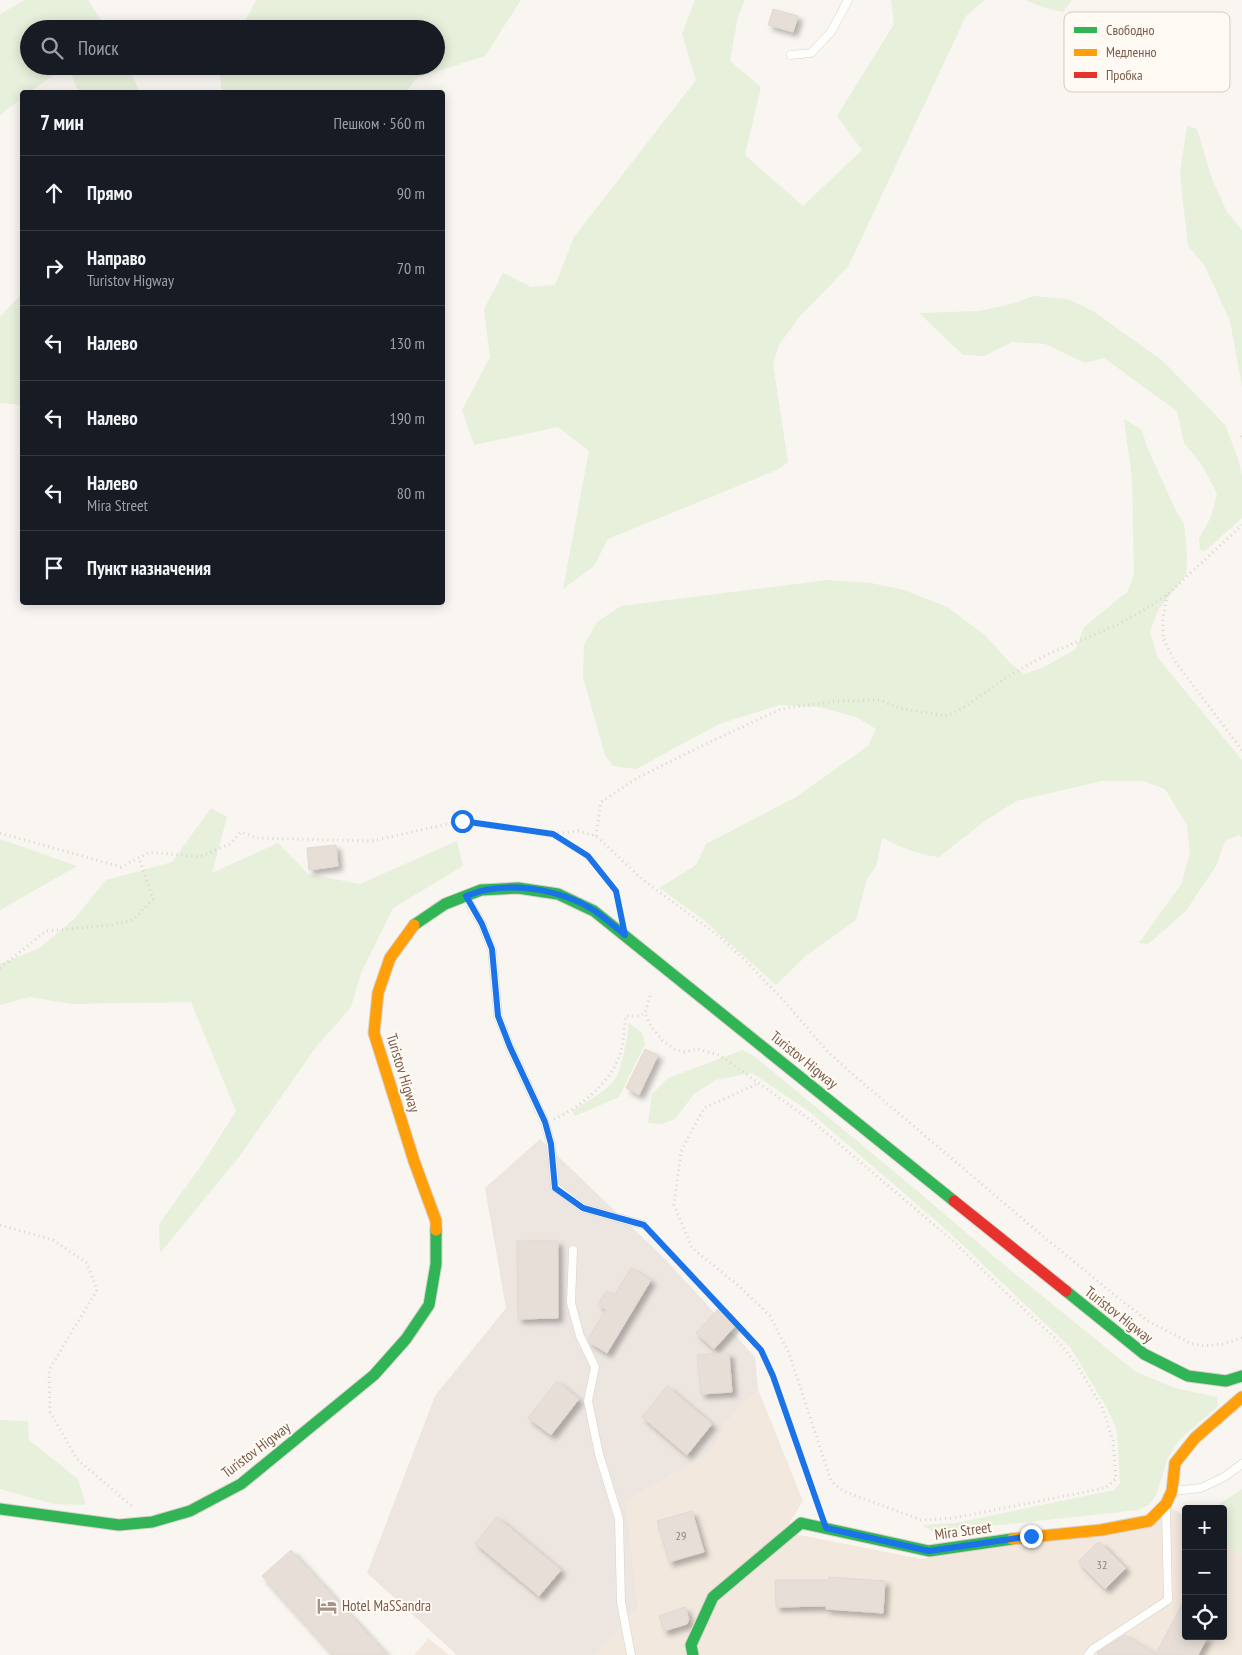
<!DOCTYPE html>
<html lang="ru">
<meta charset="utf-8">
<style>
:root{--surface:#171b24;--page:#242831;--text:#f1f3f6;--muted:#9ea1a6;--line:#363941}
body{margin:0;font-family:"PT Sans Narrow",sans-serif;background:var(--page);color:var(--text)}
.controls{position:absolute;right:15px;bottom:15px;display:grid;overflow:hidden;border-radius:5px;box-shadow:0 2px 12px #0003}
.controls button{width:45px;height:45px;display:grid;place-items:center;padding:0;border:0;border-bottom:1px solid var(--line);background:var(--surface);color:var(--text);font:25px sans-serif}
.stop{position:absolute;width:15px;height:15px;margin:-11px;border:4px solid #1a73e8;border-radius:50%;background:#fff}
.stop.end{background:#1a73e8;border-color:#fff;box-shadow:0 1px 5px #0008}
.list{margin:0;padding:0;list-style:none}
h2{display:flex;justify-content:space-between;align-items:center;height:65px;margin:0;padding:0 20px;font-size:21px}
h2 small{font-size:16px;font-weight:400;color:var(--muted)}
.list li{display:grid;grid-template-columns:32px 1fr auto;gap:15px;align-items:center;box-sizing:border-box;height:75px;padding:0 20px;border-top:1px solid var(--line)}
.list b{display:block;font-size:19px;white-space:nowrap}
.list p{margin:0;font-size:16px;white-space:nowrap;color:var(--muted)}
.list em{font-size:16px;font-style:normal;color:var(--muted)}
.icon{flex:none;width:28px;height:28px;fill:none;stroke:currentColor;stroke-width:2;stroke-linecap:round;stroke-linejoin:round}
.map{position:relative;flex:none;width:1242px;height:1655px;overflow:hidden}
.search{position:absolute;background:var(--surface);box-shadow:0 2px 12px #0003;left:20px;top:20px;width:425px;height:55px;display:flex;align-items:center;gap:12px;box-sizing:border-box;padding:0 18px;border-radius:28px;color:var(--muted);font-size:19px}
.panel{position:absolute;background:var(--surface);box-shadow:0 2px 12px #0003;left:20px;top:90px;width:425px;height:515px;border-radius:5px}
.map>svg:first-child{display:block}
.residential{fill:#f2e8de}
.industrial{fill:#ede5e0}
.green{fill:#e7f0db}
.building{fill:#e6ded7;stroke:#e2d8d2;filter:url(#shadow)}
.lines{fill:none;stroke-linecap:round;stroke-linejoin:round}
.lane-casing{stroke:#d7d1cb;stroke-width:9}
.fast-casing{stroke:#d9d2cb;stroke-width:13}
.slow-casing{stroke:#d9d2cb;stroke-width:13}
.jam-casing{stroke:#d9d2cb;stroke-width:13}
.path{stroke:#dcd5d0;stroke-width:3;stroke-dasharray:1 4;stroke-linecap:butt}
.lane{stroke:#fefefd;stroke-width:8}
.fast{stroke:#30b455;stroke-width:11}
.slow{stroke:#ff9f0a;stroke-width:11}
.jam{stroke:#e5322d;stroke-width:11}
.route{stroke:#1a73e8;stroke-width:6}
.labels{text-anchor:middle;stroke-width:4;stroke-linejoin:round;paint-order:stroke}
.number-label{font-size:12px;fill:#977e72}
.street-label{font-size:15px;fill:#7a5c4d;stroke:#fffaf3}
.poi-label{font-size:15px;fill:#7a5c4d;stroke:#fffaf3;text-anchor:start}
.key{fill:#fffaf3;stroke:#d7cbc1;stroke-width:1}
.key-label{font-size:14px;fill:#7a5c4d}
</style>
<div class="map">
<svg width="1242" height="1655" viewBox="0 0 1242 1655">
<defs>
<filter id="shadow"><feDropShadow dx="4.5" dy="4.5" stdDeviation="2.5" flood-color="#0004"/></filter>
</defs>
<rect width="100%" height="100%" fill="#f9f5f0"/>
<!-- residential -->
<g class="residential">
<polygon points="758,1389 803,1501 784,1532 922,1559 1174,1509 1186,1517 1186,1636 1223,1636 1223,1543 1242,1555 1242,1655 595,1655 638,1606 626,1501 711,1452 725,1424"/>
<polygon points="429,1638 429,1639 449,1655 414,1655"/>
</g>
<!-- industrial -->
<polygon class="industrial" points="540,1139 665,1259 755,1357 758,1389 725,1424 711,1452 626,1501 638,1607 595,1655 457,1655 367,1573 435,1396 506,1308 485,1188"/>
<!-- green -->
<g class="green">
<polygon points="25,0 88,0 107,29 29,29 29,66 66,66 30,92 22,92 22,98 0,115 0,14"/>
<polygon points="256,0 521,0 485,56 416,78 406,92 222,92 219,70 221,66 436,66 436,29 241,29"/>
<polygon points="695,0 745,0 738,16 730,61 761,87 745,155 803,206 862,150 837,116 894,24 891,0 985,0 966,16 848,267 800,316 779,345 773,364 788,462 779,469 608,539 594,566 563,589 589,451 558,427 474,445 462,410 490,357 484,309 503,273 531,287 555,285 574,237 696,80 682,34"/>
<polygon points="1025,0 1072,0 1063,12 1045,8"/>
<polygon points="67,66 127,66 140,92 79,92"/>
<polygon points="1187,126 1197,129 1212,179 1227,212 1242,230 1242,386 1230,321 1205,266 1188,246 1180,173"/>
<polygon points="22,293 22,405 0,403 0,317"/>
<polygon points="1033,296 1068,299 1093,311 1164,362 1225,425 1237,456 1242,475 1242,518 1205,551 1200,550 1199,539 1211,517 1217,494 1202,465 1184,443 1177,411 1104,358 1085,363 1045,344 1012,342 984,356 963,355 919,313 979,311 1012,304"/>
<path d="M 1124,419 L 1142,430 L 1147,447 L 1176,511 L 1184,523 L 1187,554 L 1186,575 L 1158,610 L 1150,632 L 1158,658 L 1242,760 L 1242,837 L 1239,835 L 1225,841 L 1216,866 L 1185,912 L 1148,944 L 1139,943 L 1182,883 L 1190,852 L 1187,825 L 1165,789 L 1143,781 L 1102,781 L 1016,801 L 982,823 L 939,857 C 918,855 901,847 882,838 L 876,866 L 867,879 L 856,920 L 807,955 L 776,985 L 704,920 L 659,888 L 696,865 L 706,844 L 796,797 L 868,746 L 876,729 L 856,717 L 819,707 L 780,705 L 719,724 L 636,769 L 613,766 L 605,755 L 583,677 L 584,645 L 597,622 L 621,606 L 828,580 L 871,583 L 904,590 L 947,607 L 986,636 L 1010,663 L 1024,674 L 1042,668 L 1076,649 L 1084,627 L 1127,592 L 1134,575 L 1132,478 Z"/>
<polygon points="211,808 227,817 212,873 278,843 308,874 360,884 457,841 463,866 393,908 361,973 351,1007 316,1047 239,1157 160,1253 159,1224 203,1163 236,1111 191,1002 72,1004 30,997 0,1005 0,964 40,948 75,918 106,880 172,862"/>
<polygon points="0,839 77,866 0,910"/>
<path d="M 629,1023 L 642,1033 L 645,1044 L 619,1097 L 575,1116 L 572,1111 C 583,1104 610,1089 616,1078 C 622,1067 628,1035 629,1023 Z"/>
<polygon points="743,1050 754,1056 914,1188 1004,1265 1136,1372 1175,1388 1217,1397 1218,1404 1216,1408 1179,1440 1168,1458 1156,1495 1149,1505 1138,1510 990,1526 953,1532 932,1531 922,1525 955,1523 1114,1490 1120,1483 1117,1431 1107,1408 1070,1347 949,1232 810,1112 752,1073 715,1080 694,1094 675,1119 662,1124 648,1123 652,1094 668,1078"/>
<polygon points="0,1420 28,1421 29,1440 78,1479 86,1505 53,1504 0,1489"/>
<polygon points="1242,1489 1242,1555 1223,1543 1223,1509 1212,1509"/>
</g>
<!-- building -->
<g class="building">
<polygon points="773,9 798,16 793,32 768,25"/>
<polygon points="336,845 338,866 309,870 307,848"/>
<polygon points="645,1049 658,1055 639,1095 626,1088"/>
<polygon points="517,1241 558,1241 558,1318 518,1319"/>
<polygon points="631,1268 651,1280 607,1353 589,1342 588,1339 606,1310 598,1304 606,1291 614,1296"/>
<polygon points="719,1308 736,1325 714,1349 696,1333"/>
<polygon points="729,1353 732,1392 701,1394 697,1355"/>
<polygon points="557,1381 579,1399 551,1435 528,1418"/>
<polygon points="667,1386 712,1424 687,1455 642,1417"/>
<polygon points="692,1511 704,1552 669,1562 657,1521"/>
<polygon points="497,1517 561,1570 539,1596 475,1543"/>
<polygon points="1097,1543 1101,1543 1126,1568 1105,1589 1078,1562"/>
<polygon points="291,1550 387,1655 333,1655 262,1576"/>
<polygon points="829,1577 885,1581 883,1613 826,1609 826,1606 776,1607 775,1580 828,1580"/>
<polygon points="1186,1596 1186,1636 1208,1636 1198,1655 1097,1655 1098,1652 1125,1635 1156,1654"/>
<polygon points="685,1607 689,1619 687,1624 664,1631 659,1616"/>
</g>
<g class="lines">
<defs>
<g id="lane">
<polyline points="791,55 811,53 831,32 848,0"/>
<polyline points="466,898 482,924 492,949 498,1016 510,1047 545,1123 551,1144 555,1187 583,1208 644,1225"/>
<polyline points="573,1250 571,1303 580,1336 595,1367 588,1401 599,1454 619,1519 621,1602 631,1655"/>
<polyline points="1173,1491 1201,1488 1224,1477 1242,1464"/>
<polyline points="1088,1655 1093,1649 1168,1600 1166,1509"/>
</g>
<g id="fast">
<polyline points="414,925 445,904 481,890 518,888 558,894 594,911 954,1201"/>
<polyline points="1066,1291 1144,1354 1188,1376 1226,1381 1242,1376"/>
<polyline points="0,1509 119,1525 152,1522 190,1511 241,1484 374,1375 406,1339 429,1305 436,1264 436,1230"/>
<polyline points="693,1655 691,1645 713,1597 801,1523 929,1551 1012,1539"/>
</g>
<g id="slow">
<polyline points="414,925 390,958 378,993 374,1033 414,1161 436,1221 436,1230"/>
<polyline points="1012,1539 1101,1530 1149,1521 1166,1504 1172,1491 1175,1463 1195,1438 1242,1397"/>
</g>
<polyline id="jam" points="954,1201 1066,1291"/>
</defs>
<!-- lane casing -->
<use href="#lane" class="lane-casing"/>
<!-- fast casing -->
<use href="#fast" class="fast-casing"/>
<!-- slow casing -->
<use href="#slow" class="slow-casing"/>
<!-- jam casing -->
<use href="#jam" class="jam-casing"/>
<!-- path -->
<g class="path">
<polyline points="1241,436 1242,437"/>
<polyline points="1167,595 1163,617 1163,638 1174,660 1242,750"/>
<polyline points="0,833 121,867 150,852 199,857 230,844 241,832 257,838 371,841 462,821 553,834 589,856 615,891 619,908"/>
<polyline points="553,834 578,831 596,836 643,880 719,936 745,960 784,1001 827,1051 850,1072 1044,1237 1122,1301 1148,1321 1190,1343 1204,1346 1222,1344 1242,1338"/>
<polyline points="596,836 601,802 637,778 714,740 781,709 837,701 880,700 899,708 945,716 961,709 1012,674 1046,655 1115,626 1139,613 1167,595 1242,525"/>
<polyline points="0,968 46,931 112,925 133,920 153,899 139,858"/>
<polyline points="650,996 645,1013 652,1028 664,1042 675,1049 684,1052 698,1049 719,1055 812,1121 952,1240 1002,1289 1056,1339 1077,1365 1102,1407 1113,1441 1116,1479 1105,1488 954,1518 921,1520 843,1491 831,1481 789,1353 770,1316 739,1286 692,1248 674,1205 681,1151 704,1108 759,1083"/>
<path d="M 554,1119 C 581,1107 613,1081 621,1051 C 624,1040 624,1027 626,1016 L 639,1016 L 645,1013"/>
<polyline points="0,1225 53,1240 87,1263 97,1290 49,1370 50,1412 77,1459 132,1506"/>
<polyline points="650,1231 761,1350 773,1376 819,1509"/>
</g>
<!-- lane -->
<use href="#lane" class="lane"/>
<!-- fast -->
<use href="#fast" class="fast"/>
<!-- slow -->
<use href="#slow" class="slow"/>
<!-- jam -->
<use href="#jam" class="jam"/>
</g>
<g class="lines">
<!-- route -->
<path class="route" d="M 462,821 L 553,834 L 588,856 L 616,891 L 625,935 C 615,927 605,918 595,911 C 559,888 505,880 466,896 L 482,924 L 492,949 L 498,1016 L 510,1047 L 545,1122 L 551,1144 L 555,1188 L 583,1208 L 644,1225 L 761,1350 L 773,1376 L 826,1528 L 929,1551 L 1031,1536"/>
</g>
<!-- icons -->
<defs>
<symbol id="hotel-bare" viewBox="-9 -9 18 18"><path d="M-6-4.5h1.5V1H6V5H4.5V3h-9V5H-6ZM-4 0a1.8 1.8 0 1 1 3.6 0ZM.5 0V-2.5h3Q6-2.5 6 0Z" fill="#a69286" stroke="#fffaf3" stroke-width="2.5" paint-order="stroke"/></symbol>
</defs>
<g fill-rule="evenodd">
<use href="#hotel-bare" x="313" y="1592" width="28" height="28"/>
</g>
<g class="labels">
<!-- number labels -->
<g class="number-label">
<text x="681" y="1540">29</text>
<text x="1102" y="1569">32</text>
</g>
<!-- street labels -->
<g class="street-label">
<text transform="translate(804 1060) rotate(39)" y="5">Turistov Higway</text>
<text transform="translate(403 1073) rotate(73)" y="5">Turistov Higway</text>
<text transform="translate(1119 1315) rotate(38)" y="5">Turistov Higway</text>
<text transform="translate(256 1450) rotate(-37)" y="5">Turistov Higway</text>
<text transform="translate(963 1531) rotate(-8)" y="5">Mira Street</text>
</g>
<!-- poi labels -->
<g class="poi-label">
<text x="342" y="1611">Hotel MaSSandra</text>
</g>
</g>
<!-- legend -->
<rect x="1064" y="12" width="166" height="80" rx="8" class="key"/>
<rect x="1074" y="27" width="23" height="6" fill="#30b455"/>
<rect x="1074" y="49" width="23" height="7" fill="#ff9f0a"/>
<rect x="1074" y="72" width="23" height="6" fill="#e5322d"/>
<g class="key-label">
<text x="1106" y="35">Свободно</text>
<text x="1106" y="57">Медленно</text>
<text x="1106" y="80">Пробка</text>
</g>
</svg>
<div class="controls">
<button>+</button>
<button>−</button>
<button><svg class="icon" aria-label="locate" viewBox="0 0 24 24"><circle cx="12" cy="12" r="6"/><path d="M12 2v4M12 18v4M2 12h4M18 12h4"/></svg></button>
</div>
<div class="stop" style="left:462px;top:821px"></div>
<div class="stop end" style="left:1031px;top:1536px"></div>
<div class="search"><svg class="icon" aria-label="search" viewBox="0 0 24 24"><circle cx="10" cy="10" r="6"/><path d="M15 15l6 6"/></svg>Поиск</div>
<section class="panel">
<h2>7 мин<small>Пешком · 560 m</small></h2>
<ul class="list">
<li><svg class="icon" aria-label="ahead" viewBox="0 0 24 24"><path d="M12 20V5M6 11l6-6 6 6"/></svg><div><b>Прямо</b></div><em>90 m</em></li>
<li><svg class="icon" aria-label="right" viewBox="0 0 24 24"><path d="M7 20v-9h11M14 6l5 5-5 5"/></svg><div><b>Направо</b><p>Turistov Higway</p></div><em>70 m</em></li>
<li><svg class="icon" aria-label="left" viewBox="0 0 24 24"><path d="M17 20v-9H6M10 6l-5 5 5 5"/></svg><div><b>Налево</b></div><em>130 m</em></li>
<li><svg class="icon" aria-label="left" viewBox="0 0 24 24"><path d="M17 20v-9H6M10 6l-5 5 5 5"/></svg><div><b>Налево</b></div><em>190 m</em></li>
<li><svg class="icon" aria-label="left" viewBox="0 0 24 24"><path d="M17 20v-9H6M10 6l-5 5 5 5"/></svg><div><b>Налево</b><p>Mira Street</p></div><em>80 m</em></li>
<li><svg class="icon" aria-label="arrive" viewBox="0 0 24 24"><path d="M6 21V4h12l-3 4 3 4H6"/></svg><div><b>Пункт назначения</b></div></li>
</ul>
</section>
</div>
